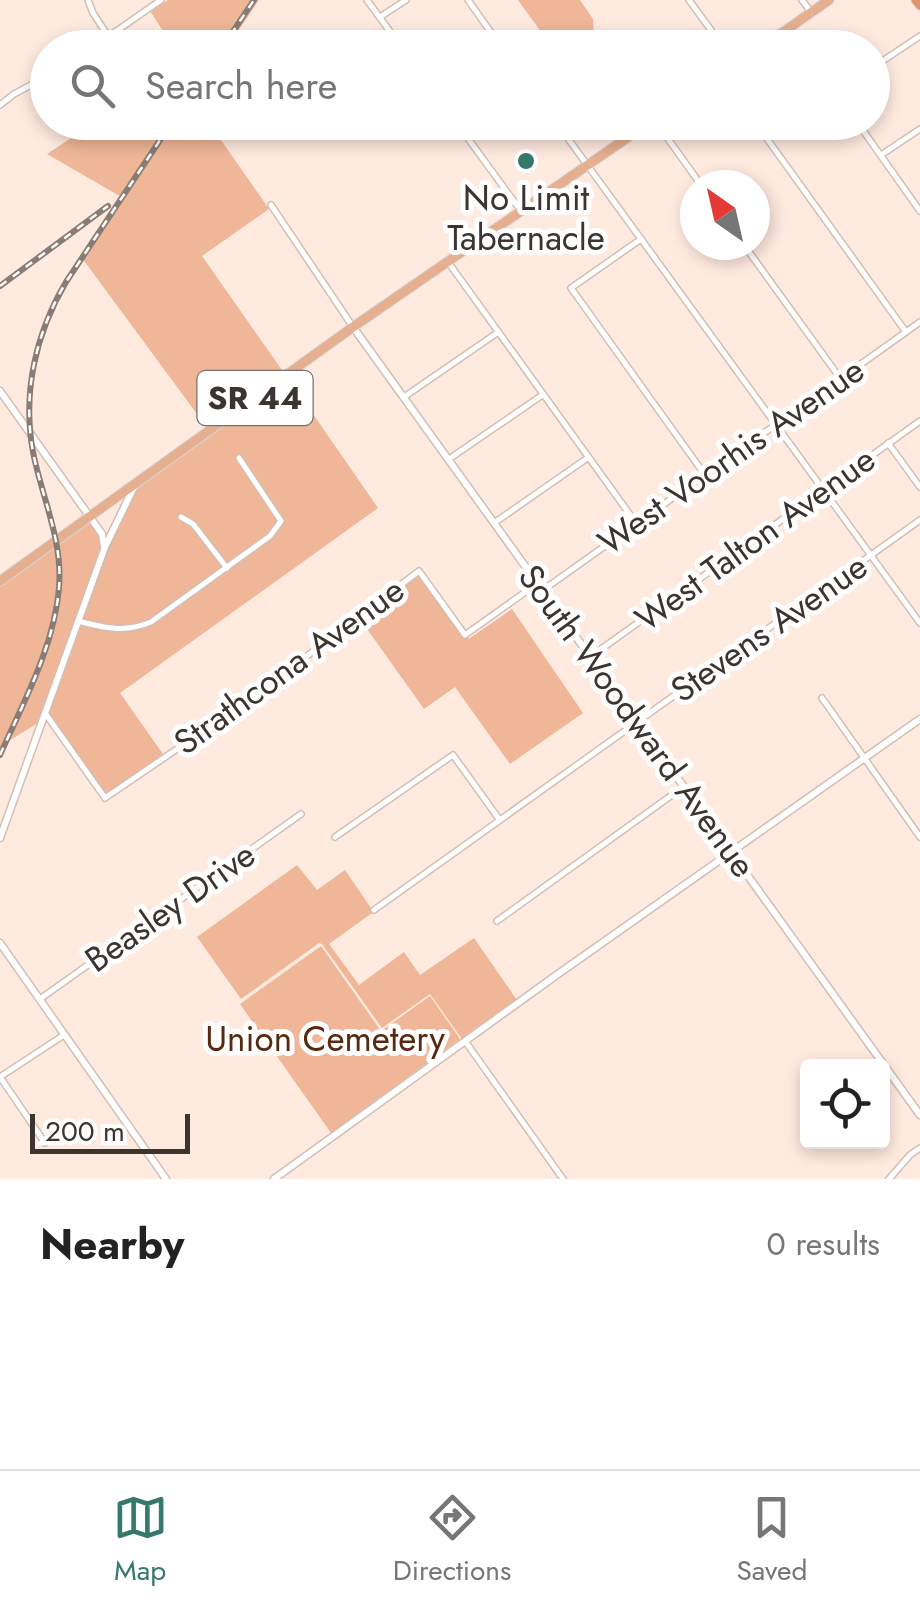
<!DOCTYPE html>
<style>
:root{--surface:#fff;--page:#f6f6f6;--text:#222;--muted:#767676;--line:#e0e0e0;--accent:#35796d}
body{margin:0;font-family:Jost,sans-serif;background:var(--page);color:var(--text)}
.controls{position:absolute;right:30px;bottom:30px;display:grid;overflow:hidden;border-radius:10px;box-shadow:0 5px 15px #0003}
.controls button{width:90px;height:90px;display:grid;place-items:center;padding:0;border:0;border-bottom:2px solid var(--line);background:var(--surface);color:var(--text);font:50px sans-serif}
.compass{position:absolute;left:680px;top:170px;width:90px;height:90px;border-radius:50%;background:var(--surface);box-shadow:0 5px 15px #0003;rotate:326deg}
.scale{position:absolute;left:30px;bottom:25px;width:160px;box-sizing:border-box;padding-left:10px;border:5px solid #3b3430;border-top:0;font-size:28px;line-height:35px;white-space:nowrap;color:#3b3430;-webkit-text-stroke:8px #fff;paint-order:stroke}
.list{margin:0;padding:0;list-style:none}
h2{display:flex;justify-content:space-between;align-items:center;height:130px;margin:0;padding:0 40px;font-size:42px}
h2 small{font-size:32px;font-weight:400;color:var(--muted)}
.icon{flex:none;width:55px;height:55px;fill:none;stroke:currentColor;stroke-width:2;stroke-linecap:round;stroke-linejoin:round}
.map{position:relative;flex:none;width:920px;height:1179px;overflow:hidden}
.search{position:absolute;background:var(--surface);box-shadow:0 5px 15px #0003;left:30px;right:30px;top:30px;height:110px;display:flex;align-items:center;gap:25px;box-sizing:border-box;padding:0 35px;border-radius:55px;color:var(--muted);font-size:38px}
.sheet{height:290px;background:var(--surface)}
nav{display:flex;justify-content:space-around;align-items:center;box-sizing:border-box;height:140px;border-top:2px solid var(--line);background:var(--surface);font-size:28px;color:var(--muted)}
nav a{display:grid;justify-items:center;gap:5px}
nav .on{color:var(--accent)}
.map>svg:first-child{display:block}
.green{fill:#f0b698}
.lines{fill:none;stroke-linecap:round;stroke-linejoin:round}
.minor-casing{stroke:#d2beb4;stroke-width:8}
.tertiary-casing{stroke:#d2beb4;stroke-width:9}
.primary-casing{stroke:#d8d6d6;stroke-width:11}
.trunk-casing{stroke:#d8d6d6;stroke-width:11}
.minor{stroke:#fff;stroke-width:5}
.tertiary{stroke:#fff;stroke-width:6}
.primary{stroke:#e6af8f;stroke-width:9}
.trunk{stroke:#de946a;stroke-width:9}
.rail-casing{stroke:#887c75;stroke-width:6}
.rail{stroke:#fff;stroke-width:2.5;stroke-dasharray:8;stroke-linecap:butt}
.poi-dot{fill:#35796d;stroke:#fff;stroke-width:4}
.labels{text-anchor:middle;stroke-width:10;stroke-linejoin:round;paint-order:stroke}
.shield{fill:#fff;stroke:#76716e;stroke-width:2.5}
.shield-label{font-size:32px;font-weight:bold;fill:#3b3430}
.poi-label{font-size:35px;fill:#3b3430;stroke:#fff}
.street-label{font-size:35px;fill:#3b3430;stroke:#fff}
.park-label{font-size:35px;fill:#572a10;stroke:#fff}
</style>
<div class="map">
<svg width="920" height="1179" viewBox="0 0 920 1179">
<rect width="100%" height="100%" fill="#ffeae0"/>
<!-- green -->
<g class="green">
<polygon points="168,0 259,0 227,47 174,48 150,11"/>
<polygon points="518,0 580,0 593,19 594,47 552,47"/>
<polygon points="94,123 209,123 269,209 202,256 284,373 208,429 82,258 123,198 47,154"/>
<polygon points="288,378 378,508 120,693 163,754 105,794 48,713 107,550 138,487"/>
<polygon points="90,521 99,535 102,546 38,723 7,742 0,759 0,585"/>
<polygon points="419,576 463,637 470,638 512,609 583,713 510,764 455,687 424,709 360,619"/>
<polygon points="297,865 317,890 345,870 371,908 372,913 329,944 359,985 404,952 420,975 474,938 517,1000 462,1039 430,994 382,1028 322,944 319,943 241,999 197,937"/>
<polygon points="321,946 381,1031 430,996 460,1039 331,1133 240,1004"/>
</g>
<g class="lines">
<defs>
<g id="minor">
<polyline points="88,0 93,13 108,36"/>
<polyline points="367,0 402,48"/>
<polyline points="468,0 502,48"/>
<polyline points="689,0 724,48"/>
<polyline points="802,0 811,12"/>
<polyline points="380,17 406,0"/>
<polyline points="789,27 803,48"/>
<polyline points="92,48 161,0"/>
<polyline points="872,68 920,36"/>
<polyline points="0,105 14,94 48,76"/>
<polyline points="456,122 521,211"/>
<polyline points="556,122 920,623"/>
<polyline points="656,122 701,185"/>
<polyline points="755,122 906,332"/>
<polyline points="857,122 920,211"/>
<polyline points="881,155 920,129"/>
<polyline points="271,205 353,327"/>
<polyline points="641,239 571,288 705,475"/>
<polyline points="744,245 840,378"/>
<polyline points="448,262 636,523"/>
<polyline points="404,397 497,333"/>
<polyline points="888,443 920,487"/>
<polyline points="449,459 541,396"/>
<polyline points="181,517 193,524 227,568"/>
<polyline points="494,523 586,459"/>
<polyline points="543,590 920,322"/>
<path d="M 78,621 C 104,628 125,633 151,622 L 270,536 L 281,521 L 239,458"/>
<polyline points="590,657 920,421"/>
<polyline points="822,698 920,837"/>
<polyline points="45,713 105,798 249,700 419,571 465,635 538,583"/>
<polyline points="335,837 453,755 499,819"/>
<polyline points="374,910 920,520"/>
<polyline points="497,921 683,787"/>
<polyline points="40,999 301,814"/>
<polyline points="465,1041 563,1179"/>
<polyline points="45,1143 0,1077 64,1035"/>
<polyline points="889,1179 910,1155 920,1148"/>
</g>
<g id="tertiary">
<polyline points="353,327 920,1115"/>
<polyline points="0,391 102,534 104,546"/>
<polyline points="0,838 105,547 135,485"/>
<polyline points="0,943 166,1179"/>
<polyline points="274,1179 558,974 920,719"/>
</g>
<g id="primary">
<polyline points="760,48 829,0"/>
<polyline points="0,581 353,327 650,122"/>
</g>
<polyline id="trunk" points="916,0 920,5"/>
</defs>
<!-- minor casing -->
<use href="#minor" class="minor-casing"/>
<!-- tertiary casing -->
<use href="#tertiary" class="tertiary-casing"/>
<!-- primary casing -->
<use href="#primary" class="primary-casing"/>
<!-- trunk casing -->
<use href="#trunk" class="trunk-casing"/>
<!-- minor -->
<use href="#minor" class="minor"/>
<!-- tertiary -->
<use href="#tertiary" class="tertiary"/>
<!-- primary -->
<use href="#primary" class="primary"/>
<!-- trunk -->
<use href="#trunk" class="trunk"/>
<defs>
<g id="rail">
<polyline points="222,48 254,0"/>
<polyline points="0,286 108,206"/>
<path d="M 0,755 C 24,701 54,647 59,588 C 63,540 42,498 33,452 C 22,392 36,333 66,282 L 172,122"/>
</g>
</defs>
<!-- rail casing -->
<use href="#rail" class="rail-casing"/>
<!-- rail -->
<use href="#rail" class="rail"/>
</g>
<!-- markers -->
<circle class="poi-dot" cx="526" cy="161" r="10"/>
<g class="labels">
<!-- shield labels -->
<rect class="shield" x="197.5" y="371" width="115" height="54" rx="8"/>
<g class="shield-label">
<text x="255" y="409">SR 44</text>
</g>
<!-- poi labels -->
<g class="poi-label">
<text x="526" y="210">No Limit<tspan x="526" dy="40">Tabernacle</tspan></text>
</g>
<!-- street labels -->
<g class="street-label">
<text transform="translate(731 456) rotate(-35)" y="12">West Voorhis Avenue</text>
<text transform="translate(755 539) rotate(-36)" y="12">West Talton Avenue</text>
<text transform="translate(769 628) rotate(-35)" y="12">Stevens Avenue</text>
<text transform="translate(289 666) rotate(-36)" y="12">Strathcona Avenue</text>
<text transform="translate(637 721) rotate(54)" y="12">South Woodward Avenue</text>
<text transform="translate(170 907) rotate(-35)" y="12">Beasley Drive</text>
</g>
<!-- park labels -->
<g class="park-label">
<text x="325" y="1051">Union Cemetery</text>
</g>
</g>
</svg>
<div class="controls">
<button><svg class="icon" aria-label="locate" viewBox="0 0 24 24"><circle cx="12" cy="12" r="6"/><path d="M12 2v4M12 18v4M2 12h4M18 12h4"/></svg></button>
</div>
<svg class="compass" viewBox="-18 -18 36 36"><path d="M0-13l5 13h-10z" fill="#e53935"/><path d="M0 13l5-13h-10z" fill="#767676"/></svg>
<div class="scale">200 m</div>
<div class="search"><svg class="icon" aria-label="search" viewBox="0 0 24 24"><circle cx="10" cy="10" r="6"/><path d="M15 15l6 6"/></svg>Search here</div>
</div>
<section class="sheet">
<h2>Nearby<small>0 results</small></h2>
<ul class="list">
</ul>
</section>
<nav>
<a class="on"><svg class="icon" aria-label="map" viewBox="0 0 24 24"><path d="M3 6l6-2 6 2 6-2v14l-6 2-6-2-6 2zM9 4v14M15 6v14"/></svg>Map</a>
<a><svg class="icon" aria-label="directions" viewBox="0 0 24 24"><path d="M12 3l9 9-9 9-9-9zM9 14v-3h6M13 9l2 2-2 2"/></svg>Directions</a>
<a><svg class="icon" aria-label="saved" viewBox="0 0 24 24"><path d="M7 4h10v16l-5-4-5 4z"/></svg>Saved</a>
</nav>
